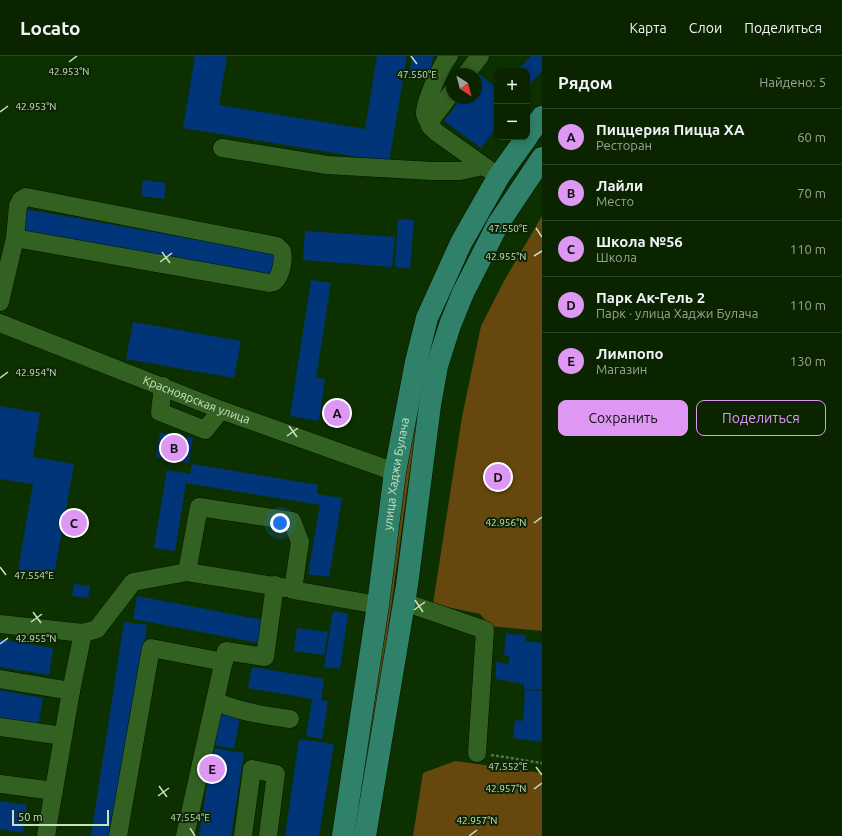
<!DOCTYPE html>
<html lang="ru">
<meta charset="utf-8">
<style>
:root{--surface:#0a2400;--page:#132c0a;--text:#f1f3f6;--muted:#99a499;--line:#2a4122;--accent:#de98f3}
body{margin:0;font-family:Ubuntu,sans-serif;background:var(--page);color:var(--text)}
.controls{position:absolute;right:12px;top:12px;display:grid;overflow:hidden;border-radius:8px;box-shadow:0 2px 6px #0003}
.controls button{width:36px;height:36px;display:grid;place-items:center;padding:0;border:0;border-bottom:1px solid var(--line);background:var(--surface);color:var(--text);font:20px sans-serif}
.compass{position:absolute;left:446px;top:12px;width:36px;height:36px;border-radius:50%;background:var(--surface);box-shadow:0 2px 6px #0003;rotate:144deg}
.scale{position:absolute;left:12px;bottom:10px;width:97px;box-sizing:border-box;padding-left:4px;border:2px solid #c8e2c0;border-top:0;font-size:11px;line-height:14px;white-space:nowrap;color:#c8e2c0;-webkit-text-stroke:3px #0c2404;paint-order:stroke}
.you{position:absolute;left:280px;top:467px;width:14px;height:14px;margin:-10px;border:3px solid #fff;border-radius:50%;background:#1a73e8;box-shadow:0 0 0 6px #1a73e833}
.badge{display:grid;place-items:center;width:26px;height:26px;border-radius:50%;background:var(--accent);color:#111;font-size:13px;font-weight:700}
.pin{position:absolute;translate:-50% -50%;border:2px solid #fff;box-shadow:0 1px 4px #0006}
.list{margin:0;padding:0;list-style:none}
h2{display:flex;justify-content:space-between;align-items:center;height:52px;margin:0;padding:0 16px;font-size:17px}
h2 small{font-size:13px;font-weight:400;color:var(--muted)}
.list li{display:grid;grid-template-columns:26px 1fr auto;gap:12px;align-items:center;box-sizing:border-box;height:56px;padding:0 16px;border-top:1px solid var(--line)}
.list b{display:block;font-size:15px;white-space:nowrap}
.list p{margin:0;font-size:13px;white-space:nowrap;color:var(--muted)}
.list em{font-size:13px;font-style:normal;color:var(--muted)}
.actions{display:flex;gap:8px;padding:12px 16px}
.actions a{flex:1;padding:9px 0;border:1px solid var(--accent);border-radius:8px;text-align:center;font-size:14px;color:var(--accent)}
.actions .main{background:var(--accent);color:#111}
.map{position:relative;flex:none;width:542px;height:780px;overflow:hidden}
header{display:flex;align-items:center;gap:24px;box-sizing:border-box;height:56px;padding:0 20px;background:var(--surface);border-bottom:1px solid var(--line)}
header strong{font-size:19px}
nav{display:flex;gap:22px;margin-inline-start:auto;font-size:14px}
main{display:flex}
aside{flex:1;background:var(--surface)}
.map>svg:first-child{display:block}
.green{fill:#66480f}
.building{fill:#00357a}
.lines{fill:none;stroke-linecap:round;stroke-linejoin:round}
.minor-casing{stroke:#011600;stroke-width:19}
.major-casing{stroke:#011600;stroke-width:23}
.path{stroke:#537247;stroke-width:2.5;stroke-dasharray:3 2;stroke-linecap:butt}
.minor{stroke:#336121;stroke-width:18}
.major{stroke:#308169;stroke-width:22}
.ticks{fill:none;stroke:#c8e2c0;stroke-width:1.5}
.labels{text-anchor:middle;stroke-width:4;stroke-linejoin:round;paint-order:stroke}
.street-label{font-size:12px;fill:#c8e2c0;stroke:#0c2404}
.ticks-label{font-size:10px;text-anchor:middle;fill:#c8e2c0;stroke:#0c2404;stroke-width:4;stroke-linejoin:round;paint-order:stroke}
</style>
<header>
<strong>Locato</strong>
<nav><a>Карта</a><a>Слои</a><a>Поделиться</a></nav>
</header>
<main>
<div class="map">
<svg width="542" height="780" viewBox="0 0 542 780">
<rect width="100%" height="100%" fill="#0d3000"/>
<!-- green -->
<g class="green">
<polygon points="542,160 542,575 490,570 480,558 433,548 462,361 481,270 504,225"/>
<polygon points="415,356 421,357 410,412 378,647 354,780 392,498"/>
<polygon points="455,705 542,717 542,780 413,780 423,717"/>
</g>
<!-- building -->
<g class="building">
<polygon points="195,0 227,0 219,49 365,73 377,0 407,0 389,106 183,72"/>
<polygon points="412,0 433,0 429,24 409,21"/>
<polygon points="531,0 542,0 542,15 527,31 527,15 517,15"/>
<polygon points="479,18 497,32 497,71 481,92 444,65 461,42 476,42 476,22"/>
<polygon points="143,124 166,127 164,143 141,140"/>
<polygon points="25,153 277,198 272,222 21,177"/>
<polygon points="398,163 414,164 410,213 395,211"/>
<polygon points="305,175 395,181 392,211 303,204"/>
<polygon points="311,224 331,227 316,322 325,323 319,365 290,360"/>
<polygon points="133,266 241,285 234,322 126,303"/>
<polygon points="0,350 40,357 33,401 74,408 54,520 18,514 33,428 0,423"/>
<polygon points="160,377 193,382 189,407 156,401"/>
<polygon points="192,408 318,429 317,438 342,442 329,521 308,518 320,449 186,427 175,495 154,492 167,414 190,418"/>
<polygon points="74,528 90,530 88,542 72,540"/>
<polygon points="137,540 263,564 259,587 133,563"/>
<polygon points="333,555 348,558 340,613 324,611"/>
<polygon points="124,566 147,569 133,660 114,780 91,780"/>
<polygon points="297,572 328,576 324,599 294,595"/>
<polygon points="506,578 526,579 525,585 542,587 542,634 524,633 524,628 496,623 496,606 508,608 510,601 504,599"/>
<polygon points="0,583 53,592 49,619 0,611"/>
<polygon points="252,611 324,623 321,644 328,645 322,683 306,680 312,643 248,632"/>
<polygon points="0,634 43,642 38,670 0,663"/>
<polygon points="525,634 542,635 542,686 513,682 515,664 523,665"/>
<polygon points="220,656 240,660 234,693 214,689"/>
<polygon points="299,683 334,688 319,780 285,780"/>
<polygon points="213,692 244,697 231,780 199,780"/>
<polygon points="0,745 27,749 23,777 0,773"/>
</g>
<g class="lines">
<defs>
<g id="minor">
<polyline points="466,18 480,0"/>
<polyline points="452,36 433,61 430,70 436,76 488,113"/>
<path d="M 430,70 C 429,66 426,62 425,58 C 424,47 442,8 449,0"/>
<polyline points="222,92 327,109 432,115 460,115 483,110"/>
<path d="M 0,246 L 15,182 L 18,150 L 21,144 L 26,141 L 277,190 L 282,195 C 284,205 281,220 274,226 L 269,227 L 15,182"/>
<path id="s1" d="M 0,267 L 221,354 L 395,416"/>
<polyline points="163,330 160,356 205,374 221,354"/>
<polyline points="187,516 286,532"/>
<polyline points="404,546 485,574 477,697"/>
<polyline points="0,568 83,577 97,573 133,526 187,516 199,451 292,465 300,486 293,534 378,549"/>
<polyline points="0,623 71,635"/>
<path d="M 215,645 C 239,656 264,659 290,663"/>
<polyline points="0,671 63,680"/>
<polyline points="0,728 54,735"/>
<polyline points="46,780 71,635 83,577"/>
<polyline points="118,780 151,592 224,606"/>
<polyline points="185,780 226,595 265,601 275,529"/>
<polyline points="243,780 252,713 276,718 268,780"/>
</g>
<g id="major">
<polyline points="527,80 542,61"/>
<path id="s2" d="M 343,780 L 378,549 L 395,416 L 416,306 L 427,262 L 461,187 L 499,120 L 527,81"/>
<polyline points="365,780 407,529 430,349 437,310 450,269 463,237 498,168 542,102"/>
</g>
</defs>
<!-- minor casing -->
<use href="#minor" class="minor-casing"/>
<!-- major casing -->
<use href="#major" class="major-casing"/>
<!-- path -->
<polyline class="path" points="491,699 542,707"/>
<!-- minor -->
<use href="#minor" class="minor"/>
<!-- major -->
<use href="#major" class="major"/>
</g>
<!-- ticks -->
<path class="ticks" d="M 411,0 L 417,8M 69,6 L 77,0M 0,56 L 8,50M 536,172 L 542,181M 162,196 L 170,207M 534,200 L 542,195M 160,206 L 172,197M 0,322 L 8,316M 289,370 L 297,381M 287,380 L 298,372M 534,467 L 542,461M 0,511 L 6,519M 415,544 L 423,556M 414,554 L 425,546M 33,556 L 41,567M 31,566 L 42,558M 0,588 L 8,582M 536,711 L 542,719M 159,730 L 167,741M 534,733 L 542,727M 158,740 L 169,732M 190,772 L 195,780M 469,780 L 477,774"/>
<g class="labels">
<!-- street labels -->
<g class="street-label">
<text dy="4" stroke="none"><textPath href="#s1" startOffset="211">Красноярская улица</textPath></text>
<text dy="4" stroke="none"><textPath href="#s2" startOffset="366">улица Хаджи Булача</textPath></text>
</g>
</g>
<g class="ticks-label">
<text x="69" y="19">42.953°N</text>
<text x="417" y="22">47.550°E</text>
<text x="36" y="54">42.953°N</text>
<text x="508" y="176">47.550°E</text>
<text x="506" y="204">42.955°N</text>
<text x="36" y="320">42.954°N</text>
<text x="506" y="470">42.956°N</text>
<text x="34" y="523">47.554°E</text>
<text x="36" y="586">42.955°N</text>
<text x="508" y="714">47.552°E</text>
<text x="506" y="736">42.957°N</text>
<text x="190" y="765">47.554°E</text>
<text x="477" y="768">42.957°N</text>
</g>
</svg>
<div class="controls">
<button>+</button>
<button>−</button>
</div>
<svg class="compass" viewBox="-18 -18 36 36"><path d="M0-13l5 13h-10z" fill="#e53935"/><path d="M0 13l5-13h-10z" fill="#99a499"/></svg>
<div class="scale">50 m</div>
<div class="you"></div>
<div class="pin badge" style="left:337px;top:357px">A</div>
<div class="pin badge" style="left:174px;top:392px">B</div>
<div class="pin badge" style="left:74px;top:467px">C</div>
<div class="pin badge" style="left:498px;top:421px">D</div>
<div class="pin badge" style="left:212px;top:713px">E</div>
</div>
<aside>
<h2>Рядом<small>Найдено: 5</small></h2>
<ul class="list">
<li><span class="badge">A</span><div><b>Пиццерия Пицца ХА</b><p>Ресторан</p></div><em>60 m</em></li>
<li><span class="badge">B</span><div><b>Лайли</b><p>Место</p></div><em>70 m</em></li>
<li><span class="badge">C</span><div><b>Школа №56</b><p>Школа</p></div><em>110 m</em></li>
<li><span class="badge">D</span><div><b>Парк Ак-Гель 2</b><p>Парк · улица Хаджи Булача</p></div><em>110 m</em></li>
<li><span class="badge">E</span><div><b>Лимпопо</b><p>Магазин</p></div><em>130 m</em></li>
</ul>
<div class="actions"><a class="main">Сохранить</a><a>Поделиться</a></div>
</aside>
</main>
